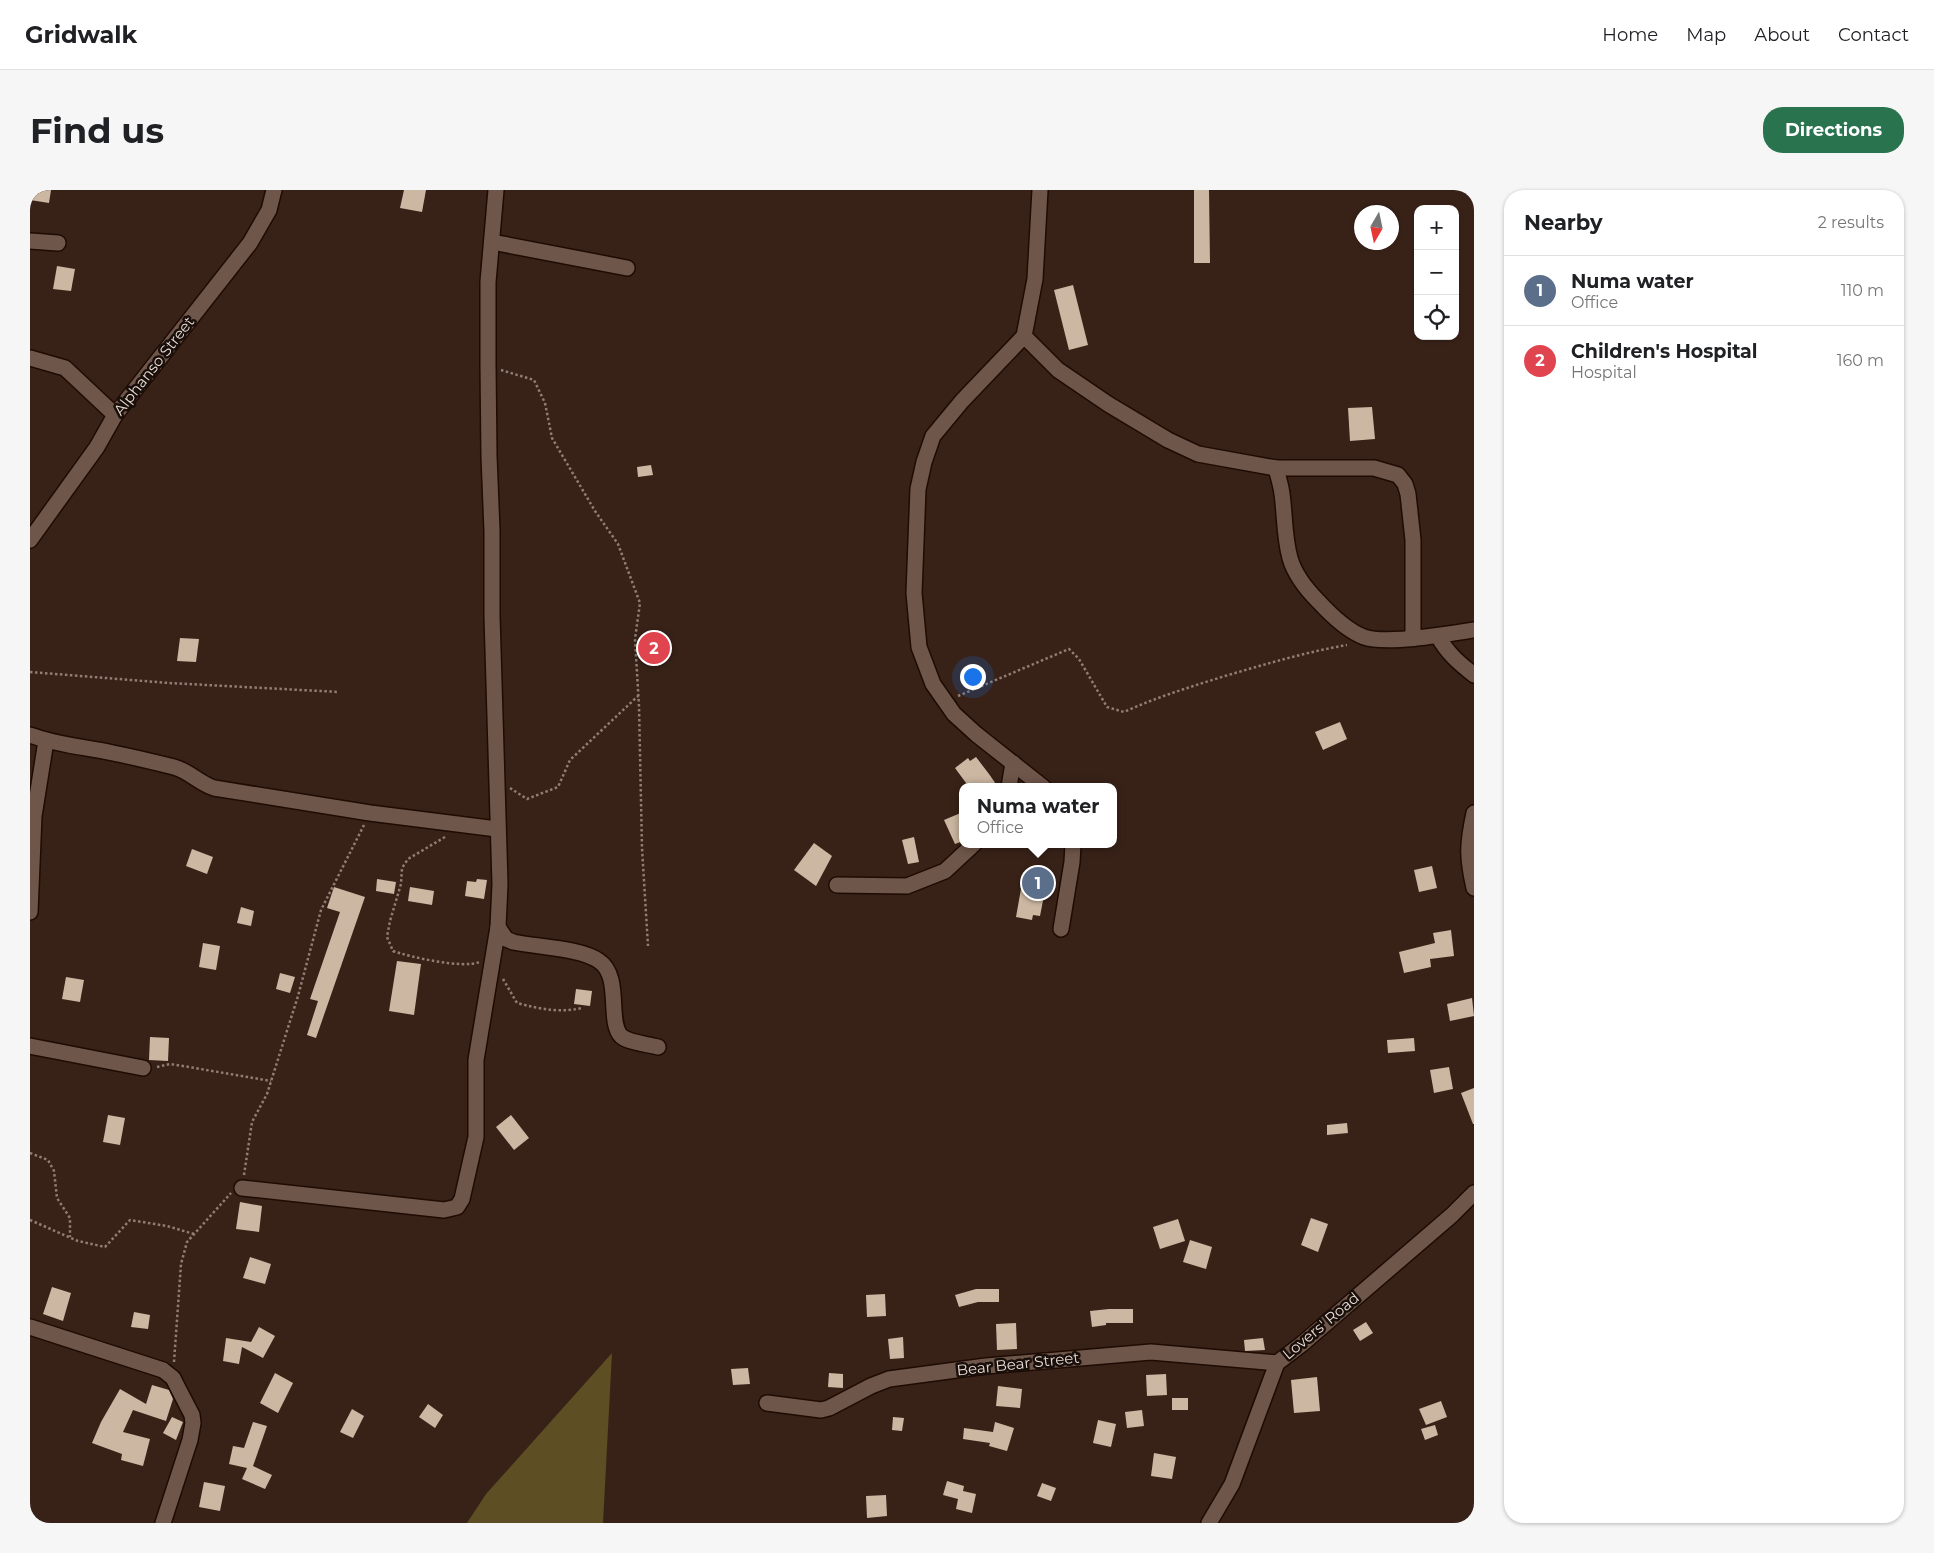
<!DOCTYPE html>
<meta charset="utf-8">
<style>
:root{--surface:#fff;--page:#f6f6f6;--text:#202124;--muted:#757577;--line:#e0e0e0;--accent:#29734e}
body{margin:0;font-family:Montserrat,sans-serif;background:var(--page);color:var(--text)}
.controls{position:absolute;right:15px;top:15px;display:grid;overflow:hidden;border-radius:10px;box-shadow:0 1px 4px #0004}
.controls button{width:45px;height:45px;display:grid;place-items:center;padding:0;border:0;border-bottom:1px solid var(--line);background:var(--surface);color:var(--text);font:25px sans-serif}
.compass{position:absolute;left:1324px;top:15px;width:45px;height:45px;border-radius:50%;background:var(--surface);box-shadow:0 1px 4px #0004;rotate:189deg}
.you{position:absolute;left:942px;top:486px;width:18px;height:18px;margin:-12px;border:4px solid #fff;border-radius:50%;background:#1a73e8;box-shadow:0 0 0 8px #1a73e833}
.badge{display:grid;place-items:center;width:32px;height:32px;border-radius:50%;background:var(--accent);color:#fff;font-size:16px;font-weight:700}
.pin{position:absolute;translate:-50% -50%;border:2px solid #fff;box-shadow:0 1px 5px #0006}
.popup{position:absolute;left:929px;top:593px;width:158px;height:65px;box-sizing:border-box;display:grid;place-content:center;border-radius:10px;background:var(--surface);filter:drop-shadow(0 1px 4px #0005);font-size:16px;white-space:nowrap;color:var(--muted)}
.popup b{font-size:19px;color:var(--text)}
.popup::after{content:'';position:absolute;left:50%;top:100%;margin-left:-10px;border:10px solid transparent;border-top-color:var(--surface)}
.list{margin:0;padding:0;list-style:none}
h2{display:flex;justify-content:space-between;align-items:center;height:65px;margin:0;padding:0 20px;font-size:21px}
h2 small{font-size:16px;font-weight:400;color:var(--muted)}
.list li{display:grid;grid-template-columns:32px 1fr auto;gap:15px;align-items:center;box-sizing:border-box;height:70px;padding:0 20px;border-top:1px solid var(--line)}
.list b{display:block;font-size:19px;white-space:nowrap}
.list p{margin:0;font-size:16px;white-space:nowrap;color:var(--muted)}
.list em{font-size:16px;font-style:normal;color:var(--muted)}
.icon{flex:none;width:28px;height:28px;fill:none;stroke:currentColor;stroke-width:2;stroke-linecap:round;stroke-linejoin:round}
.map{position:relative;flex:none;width:1444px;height:1333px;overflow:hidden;border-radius:20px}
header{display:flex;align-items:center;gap:30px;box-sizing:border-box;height:70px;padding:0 25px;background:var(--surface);border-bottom:1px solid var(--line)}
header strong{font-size:24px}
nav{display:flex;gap:28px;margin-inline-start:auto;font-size:18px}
.intro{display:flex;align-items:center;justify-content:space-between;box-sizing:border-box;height:120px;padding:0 30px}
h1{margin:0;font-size:35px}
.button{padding:12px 22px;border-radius:20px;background:var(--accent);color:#fff;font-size:18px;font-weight:700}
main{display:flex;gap:30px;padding:0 30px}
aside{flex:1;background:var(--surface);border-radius:20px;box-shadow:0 1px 4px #0004}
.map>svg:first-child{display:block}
.green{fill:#5d4e24}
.building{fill:#ccb7a2}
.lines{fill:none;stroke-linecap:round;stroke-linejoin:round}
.minor-casing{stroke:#1e0b03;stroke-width:18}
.path{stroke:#907d75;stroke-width:2.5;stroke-dasharray:2.5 2.5;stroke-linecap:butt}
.minor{stroke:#6f564a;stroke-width:15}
.labels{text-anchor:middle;stroke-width:5;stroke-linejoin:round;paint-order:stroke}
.street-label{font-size:15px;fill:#ebdcd5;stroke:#180e0a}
</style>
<header>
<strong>Gridwalk</strong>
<nav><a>Home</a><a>Map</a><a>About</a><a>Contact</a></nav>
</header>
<div class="intro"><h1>Find us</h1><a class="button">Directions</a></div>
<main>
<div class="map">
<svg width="1444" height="1333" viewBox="0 0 1444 1333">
<rect width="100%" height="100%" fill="#382218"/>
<!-- green -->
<polygon class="green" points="582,1163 573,1333 437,1333 456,1304"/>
<!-- building -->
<g class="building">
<polygon points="0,0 21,0 19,13 0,10"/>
<polygon points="374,0 396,0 392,22 370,18"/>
<polygon points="1164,0 1179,0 1180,73 1164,73"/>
<polygon points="27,76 45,79 41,101 23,99"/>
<polygon points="1043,95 1058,155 1039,160 1024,100"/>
<polygon points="1342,217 1345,249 1320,251 1318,218"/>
<polygon points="621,275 623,285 608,287 607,277"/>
<polygon points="150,448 169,449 166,472 147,471"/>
<polygon points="1310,532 1317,549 1293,560 1285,542"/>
<polygon points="946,567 959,584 968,597 939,597 925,578 938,568 940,571"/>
<polygon points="933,622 933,651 925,654 914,630"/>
<polygon points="884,647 889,672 878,674 872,650"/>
<polygon points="784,653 802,666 786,696 764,680"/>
<polygon points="162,659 183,667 177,684 156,676"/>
<polygon points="1402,676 1407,698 1389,702 1384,680"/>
<polygon points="994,682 1010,685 1009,689 1017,690 1010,726 1003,725 1002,730 986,727"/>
<polygon points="347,689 366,692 364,704 346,701"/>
<polygon points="447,689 457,690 454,709 435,706 437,691 446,692"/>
<polygon points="304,697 335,707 286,848 277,845 288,811 280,809 310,722 297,718"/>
<polygon points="380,697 404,701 402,715 378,711"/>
<polygon points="211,717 224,721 221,736 207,733"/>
<polygon points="1421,740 1424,766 1400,769 1401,777 1374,783 1369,762 1405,753 1403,743"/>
<polygon points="173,753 190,756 186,780 169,777"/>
<polygon points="367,771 391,774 384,825 359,821"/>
<polygon points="250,783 265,787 260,803 246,799"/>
<polygon points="36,787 54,790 50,812 32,809"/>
<polygon points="546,799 562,801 560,816 544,814"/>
<polygon points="1442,808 1444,826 1420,831 1417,814"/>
<polygon points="120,847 139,848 138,871 119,870"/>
<polygon points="1384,848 1385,861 1358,863 1357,850"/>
<polygon points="1419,877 1423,899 1404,903 1400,880"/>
<polygon points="1444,898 1444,934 1443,934 1431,903"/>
<polygon points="78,925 95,928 90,955 73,952"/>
<polygon points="481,925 499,948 484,960 466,937"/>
<polygon points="1317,933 1318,943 1297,945 1297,935"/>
<polygon points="210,1012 232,1016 229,1042 206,1039"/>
<polygon points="1281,1028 1298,1034 1288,1062 1271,1055"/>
<polygon points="1148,1029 1155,1051 1130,1059 1123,1037"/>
<polygon points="1160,1050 1182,1057 1176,1079 1153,1072"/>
<polygon points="220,1067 241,1074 235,1094 213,1088"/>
<polygon points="22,1097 41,1103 33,1131 13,1124"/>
<polygon points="946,1099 969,1099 969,1112 948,1112 929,1117 925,1105"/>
<polygon points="855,1104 856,1126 837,1127 836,1105"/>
<polygon points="1079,1119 1103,1119 1103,1133 1076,1133 1076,1135 1062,1137 1060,1121"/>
<polygon points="104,1122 120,1125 118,1139 101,1137"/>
<polygon points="1336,1132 1343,1143 1330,1151 1323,1140"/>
<polygon points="986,1133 987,1159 967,1160 966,1134"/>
<polygon points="229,1137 245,1146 233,1168 212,1157 209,1174 193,1171 196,1148 221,1152"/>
<polygon points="873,1147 874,1168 860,1169 858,1149"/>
<polygon points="1233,1148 1235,1160 1215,1161 1214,1150"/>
<polygon points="718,1178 720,1194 703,1195 701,1179"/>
<polygon points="245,1183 263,1193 248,1223 230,1213"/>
<polygon points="799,1183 813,1184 813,1198 798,1197"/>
<polygon points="1136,1184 1137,1205 1117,1206 1116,1185"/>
<polygon points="1287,1187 1290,1221 1264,1223 1261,1190"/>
<polygon points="122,1195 139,1200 143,1209 136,1231 103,1220 93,1242 120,1249 113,1276 91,1270 92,1264 62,1253 71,1232 90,1199 116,1214"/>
<polygon points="968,1196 992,1199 990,1218 966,1216"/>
<rect x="1142" y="1208" width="16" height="12"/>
<polygon points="1411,1211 1417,1227 1396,1235 1389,1219"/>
<polygon points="398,1214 413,1225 405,1238 389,1227"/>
<polygon points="322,1219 334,1226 323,1248 310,1242"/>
<polygon points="1112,1220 1114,1236 1097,1238 1095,1222"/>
<polygon points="142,1227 153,1232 146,1250 133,1243"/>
<polygon points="863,1227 874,1228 872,1241 862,1240"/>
<polygon points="1068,1230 1086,1234 1081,1257 1063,1253"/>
<polygon points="223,1232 237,1236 223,1276 242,1285 235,1299 212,1289 217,1278 199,1274 203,1256 214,1258"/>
<polygon points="965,1232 984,1238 977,1261 959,1256 960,1253 933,1249 934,1238 963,1242"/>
<polygon points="1405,1235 1408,1245 1395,1250 1391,1239"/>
<polygon points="1124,1263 1146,1267 1142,1289 1121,1286"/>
<polygon points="917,1291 934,1296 933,1301 946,1304 942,1323 926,1319 928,1309 913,1305"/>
<polygon points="174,1292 195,1296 190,1321 169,1317"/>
<polygon points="1012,1293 1026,1298 1021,1311 1007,1306"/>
<polygon points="856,1305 857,1326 837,1328 836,1306"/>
</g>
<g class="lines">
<defs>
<g id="minor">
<polyline points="0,51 28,53"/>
<polyline points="462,52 597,78"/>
<polyline points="994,146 1028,180 1078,214 1138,250 1168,264 1246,278 1344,278 1368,285 1375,294 1378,304 1383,350 1383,448"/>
<polyline points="994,146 932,211 903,246 894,272 888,299 884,403 889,457 903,494 924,524 946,544 1013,597"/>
<polyline points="994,146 1005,89 1010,0"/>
<polyline points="0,168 35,178 85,225"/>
<path d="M 1246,278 C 1248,287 1251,295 1252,304 C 1255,325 1254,347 1260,368 C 1265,386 1277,400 1289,412 C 1301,425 1318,441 1334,447 C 1357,455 1419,444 1444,440"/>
<polyline points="0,350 67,257 85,225 220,53 239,20 244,0"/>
<path d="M 1408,446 C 1417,463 1429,473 1444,485"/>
<path d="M 0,545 C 27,555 55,557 83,563 C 103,567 124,572 144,577 C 159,581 169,593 184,598 L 340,623 L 467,639"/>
<polyline points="979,597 983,573"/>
<path d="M 1444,623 C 1437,655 1437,667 1444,698"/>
<polyline points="807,695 877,696 915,681 944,654"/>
<polyline points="0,722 4,626 16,551"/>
<path d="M 468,737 L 476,749 L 483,752 C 506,757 551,758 569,771 C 592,786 577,831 591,846 C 599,853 618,854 628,857"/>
<polyline points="1031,739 1042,672 1043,654"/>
<polyline points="0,856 113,878"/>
<polyline points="212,998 414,1020 427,1017 432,1009 446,947 446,870 468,737 470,694 462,426 462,341 459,266 458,175 458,92 466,0"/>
<polyline points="0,1137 133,1180 143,1188 147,1196 162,1225 163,1233 160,1250 133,1333"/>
<polyline points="737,1213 791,1220 799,1218 841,1196 859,1189 956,1176 1121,1162 1247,1173"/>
<polyline points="1179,1333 1202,1294 1247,1173 1272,1154 1422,1025 1444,1003"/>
</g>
</defs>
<!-- minor casing -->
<use href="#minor" class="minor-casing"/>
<!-- path -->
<g class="path">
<polyline points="471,180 504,190 515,213 522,248 565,321 588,354 610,413 605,449 609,516 612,658 618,756"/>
<polyline points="0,482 139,493 309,502"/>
<path d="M 928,506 L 1039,459 L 1049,469 L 1077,517 L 1094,522 C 1127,507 1160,497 1195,486 C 1236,474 1276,462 1317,455"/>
<polyline points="480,598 497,609 528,597 540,570 608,506"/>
<path d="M 415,647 L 378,669 L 372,678 L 371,694 L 360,731 L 357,747 L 363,761 C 380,767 433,779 449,772"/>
<path d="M 473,789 L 487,813 C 510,819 529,823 552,818"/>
<polyline points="127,877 140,874 153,876 241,891"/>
<polyline points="0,963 18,970 24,981 27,1008 40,1028 40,1047"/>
<polyline points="214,985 222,932 237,904 268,806 291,720 334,635"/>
<polyline points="0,1030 48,1051 75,1057 100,1030 137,1036 164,1044"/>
<polyline points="144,1172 151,1074 157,1052 201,1003"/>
</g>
<!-- minor -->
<use href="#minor" class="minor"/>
</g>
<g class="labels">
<!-- street labels -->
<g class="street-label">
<text transform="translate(124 176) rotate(-52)" y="5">Alphanso Street</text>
<text transform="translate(1291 1136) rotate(-40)" y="5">Lovers' Road</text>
<text transform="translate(988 1174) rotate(-6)" y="5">Bear Bear Street</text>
</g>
</g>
</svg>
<div class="controls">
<button>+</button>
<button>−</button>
<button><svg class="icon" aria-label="locate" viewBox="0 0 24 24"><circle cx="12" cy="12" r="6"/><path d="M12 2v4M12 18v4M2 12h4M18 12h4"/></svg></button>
</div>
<svg class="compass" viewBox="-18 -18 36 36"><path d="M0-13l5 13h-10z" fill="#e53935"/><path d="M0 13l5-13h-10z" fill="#757577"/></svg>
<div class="you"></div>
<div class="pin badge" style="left:1008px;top:693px;background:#5c6f8a">1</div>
<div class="popup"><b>Numa water</b>Office</div>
<div class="pin badge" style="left:624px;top:458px;background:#e0444e">2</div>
</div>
<aside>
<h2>Nearby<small>2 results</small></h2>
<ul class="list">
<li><span class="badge" style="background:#5c6f8a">1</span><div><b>Numa water</b><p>Office</p></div><em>110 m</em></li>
<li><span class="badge" style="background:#e0444e">2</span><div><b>Children's Hospital</b><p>Hospital</p></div><em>160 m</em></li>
</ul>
</aside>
</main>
